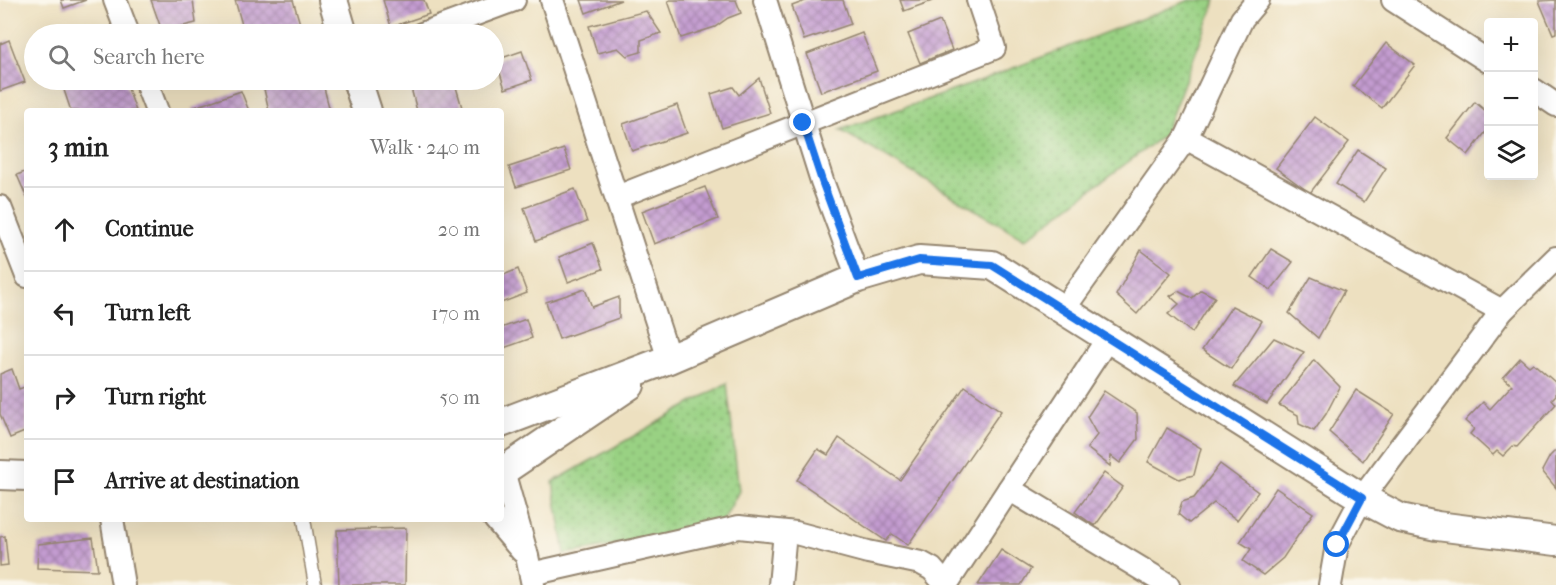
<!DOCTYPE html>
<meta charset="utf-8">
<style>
:root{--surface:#fff;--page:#f2f2f2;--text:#222;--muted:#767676;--line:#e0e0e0}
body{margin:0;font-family:"IM FELL French Canon",serif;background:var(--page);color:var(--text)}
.controls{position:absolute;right:18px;top:18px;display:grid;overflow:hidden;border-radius:6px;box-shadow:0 6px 24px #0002}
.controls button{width:54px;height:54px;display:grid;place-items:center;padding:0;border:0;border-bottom:2px solid var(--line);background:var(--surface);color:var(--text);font:30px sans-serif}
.stop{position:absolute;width:18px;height:18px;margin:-14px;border:4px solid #1a73e8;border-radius:50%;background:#fff}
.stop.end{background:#1a73e8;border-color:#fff;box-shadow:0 2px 6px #0008}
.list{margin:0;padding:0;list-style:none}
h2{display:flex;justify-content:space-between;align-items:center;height:78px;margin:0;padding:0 24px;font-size:26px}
h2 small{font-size:20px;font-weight:400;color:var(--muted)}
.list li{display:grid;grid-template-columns:39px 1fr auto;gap:18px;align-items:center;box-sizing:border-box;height:84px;padding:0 24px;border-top:2px solid var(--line)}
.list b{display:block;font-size:22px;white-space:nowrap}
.list em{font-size:20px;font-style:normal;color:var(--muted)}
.icon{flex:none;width:33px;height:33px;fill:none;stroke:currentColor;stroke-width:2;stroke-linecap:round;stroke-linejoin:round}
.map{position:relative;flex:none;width:1556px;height:585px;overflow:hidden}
.search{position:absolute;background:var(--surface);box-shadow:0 6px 24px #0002;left:24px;top:24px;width:480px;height:66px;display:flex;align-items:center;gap:15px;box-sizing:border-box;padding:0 21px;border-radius:33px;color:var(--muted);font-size:22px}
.panel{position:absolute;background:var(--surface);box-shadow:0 6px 24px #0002;left:24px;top:108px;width:480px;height:414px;border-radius:6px}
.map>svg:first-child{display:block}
.park{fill:url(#park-dots);stroke:#6a7e50;stroke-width:1.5}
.building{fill:url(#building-cross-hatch)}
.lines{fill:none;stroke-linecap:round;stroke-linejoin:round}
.service-casing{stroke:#94856f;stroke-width:15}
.minor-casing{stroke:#94856f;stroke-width:26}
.tertiary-casing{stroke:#94856f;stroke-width:32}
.service{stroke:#fff;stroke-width:12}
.minor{stroke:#fff;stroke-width:22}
.tertiary{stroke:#fff;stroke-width:28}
.route{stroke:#1a73e8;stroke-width:8}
</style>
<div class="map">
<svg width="1556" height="585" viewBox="0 0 1556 585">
<defs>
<pattern id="park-dots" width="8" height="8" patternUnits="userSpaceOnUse" patternTransform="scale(1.5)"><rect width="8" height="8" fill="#99d183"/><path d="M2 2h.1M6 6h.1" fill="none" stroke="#7eaa6b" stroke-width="1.8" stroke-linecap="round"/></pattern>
<pattern id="building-cross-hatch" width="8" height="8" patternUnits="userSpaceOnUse" patternTransform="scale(1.5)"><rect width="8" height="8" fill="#c39bd0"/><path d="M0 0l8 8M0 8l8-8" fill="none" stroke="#a07fa8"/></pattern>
</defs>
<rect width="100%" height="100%" fill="#fbf7ec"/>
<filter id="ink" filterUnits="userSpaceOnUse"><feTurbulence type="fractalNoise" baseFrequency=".0167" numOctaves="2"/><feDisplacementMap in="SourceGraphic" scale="12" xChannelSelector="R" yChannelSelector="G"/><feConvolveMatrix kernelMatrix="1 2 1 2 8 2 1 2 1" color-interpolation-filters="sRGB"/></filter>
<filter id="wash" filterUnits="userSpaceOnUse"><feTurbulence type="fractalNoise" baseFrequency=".008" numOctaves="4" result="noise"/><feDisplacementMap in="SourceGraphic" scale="24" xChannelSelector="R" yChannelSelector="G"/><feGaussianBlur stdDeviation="1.35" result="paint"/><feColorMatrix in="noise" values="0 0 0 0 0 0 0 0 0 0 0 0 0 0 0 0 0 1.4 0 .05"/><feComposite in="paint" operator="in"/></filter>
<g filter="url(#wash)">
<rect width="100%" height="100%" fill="#ede0c0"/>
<!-- park -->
<g class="park">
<polygon points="1190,0 1216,0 1164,135 1025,239 840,130 969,85"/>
<polygon points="727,383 739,491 719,528 565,554 553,482"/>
</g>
<g id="blocks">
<!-- building -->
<g class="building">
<polygon points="61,0 86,0 64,8"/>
<polygon points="151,0 193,0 196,23 162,31"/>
<polygon points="235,0 293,0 303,34 258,34 258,32 244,32"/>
<polygon points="383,0 424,0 429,14 391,27"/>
<polygon points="581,0 621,0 586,13"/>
<polygon points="670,0 736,0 741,13 728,18 715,27 681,38 668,1"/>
<polygon points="808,0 843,0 851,24 804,40 792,6"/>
<polygon points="900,0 935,0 904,11"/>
<polygon points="1556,0 1556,33 1553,34 1539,1"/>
<polygon points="646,11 661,33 641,40 641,52 627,56 618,48 597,53 589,26"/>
<polygon points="940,21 952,50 920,63 908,34"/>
<polygon points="862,33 877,71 821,92 807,54"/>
<polygon points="9,40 25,82 0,91 0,44"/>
<polygon points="1386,43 1415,65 1382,108 1353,86"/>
<polygon points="522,51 532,80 505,89 496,60"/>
<polygon points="759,78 770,113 722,128 711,94 733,87 739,95"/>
<polygon points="83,80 125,80 136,111 71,111 63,87"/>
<polygon points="301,80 322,80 330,111 269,111 264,89"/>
<polygon points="441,80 454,80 463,111 417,111 411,88"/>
<polygon points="241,91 249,111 193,111 192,108"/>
<polygon points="1475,102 1488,113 1488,129 1468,155 1447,138"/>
<polygon points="677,105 687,133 632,151 623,124"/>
<polygon points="1315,117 1349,142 1310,193 1276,168"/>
<polygon points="564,149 571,170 516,187 509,167"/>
<polygon points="1358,150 1386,168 1364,202 1336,184"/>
<polygon points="27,171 27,198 17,175"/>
<polygon points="705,187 718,219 654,244 642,211"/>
<polygon points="575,189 587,222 536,241 524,208"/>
<polygon points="593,243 603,269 568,282 559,257"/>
<polygon points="1271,249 1293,262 1271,290 1252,277"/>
<polygon points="1141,250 1171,273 1137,314 1116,295"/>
<polygon points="518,269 527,293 501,303 501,276"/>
<polygon points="1311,277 1344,291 1318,338 1289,313"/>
<polygon points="585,289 592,307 619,297 619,318 559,339 546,302"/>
<polygon points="1201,290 1215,297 1192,333 1168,314 1179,304 1170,296 1178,291 1192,298"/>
<polygon points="1232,306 1262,321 1231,369 1202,350"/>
<polygon points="526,319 532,338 501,349 501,328"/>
<polygon points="1274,338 1304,352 1267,404 1234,386"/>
<polygon points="1520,358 1529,366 1533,363 1556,383 1556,395 1552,399 1556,404 1517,447 1513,446 1503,456 1497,451 1493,455 1470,434 1474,429 1465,421 1483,402 1490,409 1512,385 1503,377"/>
<polygon points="1314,360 1340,387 1326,414 1314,431 1299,424 1298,415 1279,405"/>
<polygon points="12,369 19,389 27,386 27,431 10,438 0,414 0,374"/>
<polygon points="965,386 1001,411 908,545 892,534 886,541 797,480 818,449 828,455 839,438 900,480"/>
<polygon points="1356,390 1394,414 1363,461 1329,432"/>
<polygon points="1104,391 1137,413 1138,439 1120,463 1111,456 1110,466 1087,448 1097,435 1087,417"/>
<polygon points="1167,428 1201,448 1194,475 1179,479 1148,462"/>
<polygon points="1556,450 1556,488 1542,471 1550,456"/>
<polygon points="1220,464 1258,492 1237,520 1214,503 1189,523 1178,514 1182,502 1194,498"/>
<polygon points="1104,473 1123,487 1095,526 1075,512"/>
<polygon points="1276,488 1313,513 1283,558 1263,575 1243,561 1251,549 1240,542"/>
<polygon points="406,528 405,585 339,585 337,530"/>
<polygon points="5,536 8,565 0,566 0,537"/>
<polygon points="93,538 98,570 37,568 38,544"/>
<polygon points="1001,550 1031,569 1021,585 978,585"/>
</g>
</g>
</g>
<g filter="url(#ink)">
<use href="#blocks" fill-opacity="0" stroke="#94856f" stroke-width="1.5"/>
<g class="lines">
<defs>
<polyline id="service" points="304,519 315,585"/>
<g id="minor">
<polyline points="115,0 128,34"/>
<polyline points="552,0 669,359"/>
<polyline points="765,0 822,181 858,278"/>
<polyline points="1393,0 1488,61"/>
<polyline points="422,34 514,0"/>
<polyline points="145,80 157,111"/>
<polyline points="1534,90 1556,105"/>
<polyline points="1186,138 1502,311"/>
<polyline points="617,197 994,48 978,0"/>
<polyline points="0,207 27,276"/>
<polyline points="1063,310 1186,138 1242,19 1258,0"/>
<polyline points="503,471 527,556 533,585"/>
<polyline points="1009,489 1168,585"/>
<polyline points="112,519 123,585"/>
<polyline points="495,519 522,551"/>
<polyline points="531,574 739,527 796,533 868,552 921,563 932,569 946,585 1108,338"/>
<polyline points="780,585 785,532"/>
<polyline points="1330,585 1337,545 1362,498 1502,311 1556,258"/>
</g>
<g id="tertiary">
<polyline points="333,0 343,34"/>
<polyline points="357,80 367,111"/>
<polyline points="501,423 669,359 858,278 919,260 992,265 1362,498 1400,518 1437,526 1556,541"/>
<polyline points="503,471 630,385"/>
<polyline points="0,475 27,476"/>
</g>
</defs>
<!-- service casing -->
<use href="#service" class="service-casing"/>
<!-- minor casing -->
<use href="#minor" class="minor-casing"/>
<!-- tertiary casing -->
<use href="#tertiary" class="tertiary-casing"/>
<!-- service -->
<use href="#service" class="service"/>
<!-- minor -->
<use href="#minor" class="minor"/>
<!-- tertiary -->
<use href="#tertiary" class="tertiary"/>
</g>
</g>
<g class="lines" filter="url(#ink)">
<!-- route -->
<polyline class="route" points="803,123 822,181 858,278 919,260 992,265 1362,498 1337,545"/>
</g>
</svg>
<div class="controls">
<button>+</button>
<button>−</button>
<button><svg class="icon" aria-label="layers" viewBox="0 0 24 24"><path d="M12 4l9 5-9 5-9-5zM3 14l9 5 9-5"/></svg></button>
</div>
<div class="stop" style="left:1337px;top:545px"></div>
<div class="stop end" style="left:803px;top:123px"></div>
<div class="search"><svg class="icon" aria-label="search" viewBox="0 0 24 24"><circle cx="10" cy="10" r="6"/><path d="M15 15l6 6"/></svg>Search here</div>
<section class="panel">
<h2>3 min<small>Walk · 240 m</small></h2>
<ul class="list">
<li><svg class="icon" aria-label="ahead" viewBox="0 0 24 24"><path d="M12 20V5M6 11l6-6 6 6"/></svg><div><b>Continue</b></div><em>20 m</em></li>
<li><svg class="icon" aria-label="left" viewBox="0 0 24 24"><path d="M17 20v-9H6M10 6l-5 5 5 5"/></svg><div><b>Turn left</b></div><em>170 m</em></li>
<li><svg class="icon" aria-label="right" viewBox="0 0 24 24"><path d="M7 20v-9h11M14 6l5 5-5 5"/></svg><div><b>Turn right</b></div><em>50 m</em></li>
<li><svg class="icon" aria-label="arrive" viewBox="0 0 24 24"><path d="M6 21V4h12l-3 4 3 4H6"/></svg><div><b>Arrive at destination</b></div></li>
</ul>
</section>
</div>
